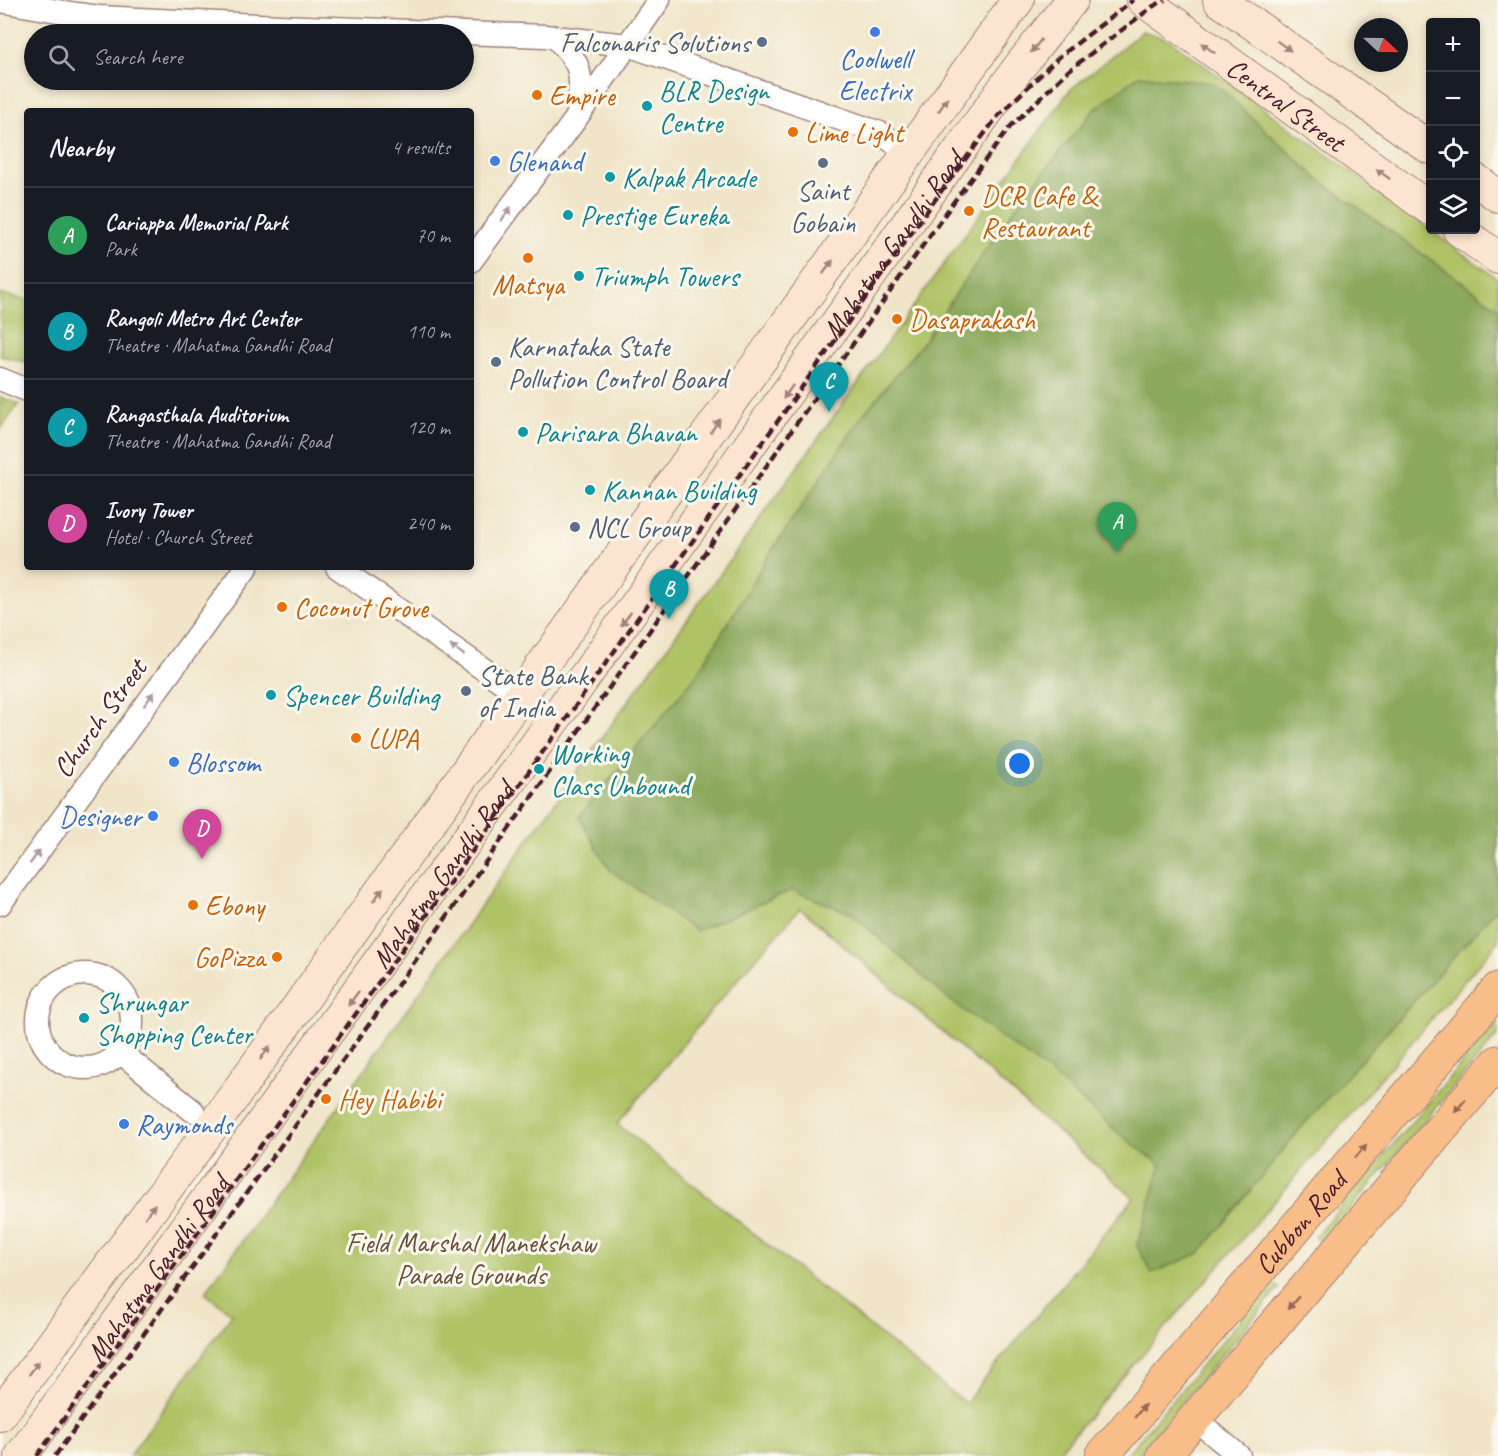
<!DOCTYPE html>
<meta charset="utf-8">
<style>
:root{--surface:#171b24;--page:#242831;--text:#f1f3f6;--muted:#9ea1a6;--line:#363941;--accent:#1f6fb2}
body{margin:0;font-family:Caveat,sans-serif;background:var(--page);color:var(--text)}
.controls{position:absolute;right:18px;top:18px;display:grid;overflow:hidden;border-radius:6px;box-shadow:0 3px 9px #0003}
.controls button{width:54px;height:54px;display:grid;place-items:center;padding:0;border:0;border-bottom:2px solid var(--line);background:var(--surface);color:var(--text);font:30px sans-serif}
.compass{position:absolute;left:1354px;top:18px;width:54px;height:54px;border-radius:50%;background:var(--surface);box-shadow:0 3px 9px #0003;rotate:112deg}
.you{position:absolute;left:1020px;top:764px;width:21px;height:21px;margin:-15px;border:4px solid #fff;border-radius:50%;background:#1a73e8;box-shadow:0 0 0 9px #1a73e833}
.badge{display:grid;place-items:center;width:39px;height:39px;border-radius:50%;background:var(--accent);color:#fff;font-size:20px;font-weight:700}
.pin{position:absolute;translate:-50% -50px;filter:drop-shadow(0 2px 3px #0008)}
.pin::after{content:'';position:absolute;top:32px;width:21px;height:18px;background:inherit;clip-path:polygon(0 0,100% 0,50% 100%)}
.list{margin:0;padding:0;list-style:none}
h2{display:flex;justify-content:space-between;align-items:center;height:78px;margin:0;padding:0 24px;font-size:26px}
h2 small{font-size:20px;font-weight:400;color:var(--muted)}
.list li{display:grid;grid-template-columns:39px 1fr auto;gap:18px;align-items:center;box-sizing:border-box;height:96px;padding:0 24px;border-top:2px solid var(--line)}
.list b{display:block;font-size:22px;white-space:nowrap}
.list p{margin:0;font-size:20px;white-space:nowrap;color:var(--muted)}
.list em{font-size:20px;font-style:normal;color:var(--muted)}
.icon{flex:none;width:33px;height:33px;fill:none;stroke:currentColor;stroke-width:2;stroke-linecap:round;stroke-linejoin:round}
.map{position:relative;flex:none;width:1498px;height:1456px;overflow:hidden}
.search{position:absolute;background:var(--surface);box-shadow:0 3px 9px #0003;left:24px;top:24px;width:450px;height:66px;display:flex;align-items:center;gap:15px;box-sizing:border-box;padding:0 21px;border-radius:33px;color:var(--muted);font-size:22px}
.panel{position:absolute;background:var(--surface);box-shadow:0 3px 9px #0003;left:24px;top:108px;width:450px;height:462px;border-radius:6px}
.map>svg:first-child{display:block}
.green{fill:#afc266;stroke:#7c7048;stroke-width:1.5;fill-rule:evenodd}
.forest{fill:#8ba85b;stroke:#6a6443;stroke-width:1.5}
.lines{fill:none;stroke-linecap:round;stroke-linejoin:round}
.street-casing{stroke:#9d827a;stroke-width:25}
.secondary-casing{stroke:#9d827a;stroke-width:34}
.primary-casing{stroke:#9d827a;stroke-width:35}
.street{stroke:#fff;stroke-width:22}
.secondary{stroke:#fce5d0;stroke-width:32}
.primary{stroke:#f8bd89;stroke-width:33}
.rail{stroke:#4a1f2b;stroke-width:4.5;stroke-dasharray:9 4.5;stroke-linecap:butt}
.oneway{fill:#a3827e}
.oneway2{fill:#ae9aa0}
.oneway3{fill:#986655}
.shop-dot{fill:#3f7fe0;stroke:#fbf7ec;stroke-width:2}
.service-dot{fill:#5c6f8a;stroke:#fbf7ec;stroke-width:2}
.food-dot{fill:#e8710a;stroke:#fbf7ec;stroke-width:2}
.culture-dot{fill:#0f9aa8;stroke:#fbf7ec;stroke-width:2}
.labels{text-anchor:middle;stroke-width:6;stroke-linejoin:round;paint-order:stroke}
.service-label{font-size:28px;fill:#4e5e75;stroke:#fbf7ec;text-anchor:start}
.shop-label{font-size:28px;fill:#366cbe;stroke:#fbf7ec;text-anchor:start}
.culture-label{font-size:28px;fill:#0d838f;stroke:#fbf7ec;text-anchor:start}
.food-label{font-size:28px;fill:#c56008;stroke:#fbf7ec;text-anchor:start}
.street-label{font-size:28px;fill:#4a1f2b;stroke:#fbf7ec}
.park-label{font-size:28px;fill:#68503d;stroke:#fbf7ec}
</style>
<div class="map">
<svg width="1498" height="1456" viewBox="0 0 1498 1456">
<rect width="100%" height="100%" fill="#fbf7ec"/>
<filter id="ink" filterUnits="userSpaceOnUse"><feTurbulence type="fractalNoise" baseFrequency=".0167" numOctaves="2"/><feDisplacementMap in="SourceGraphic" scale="12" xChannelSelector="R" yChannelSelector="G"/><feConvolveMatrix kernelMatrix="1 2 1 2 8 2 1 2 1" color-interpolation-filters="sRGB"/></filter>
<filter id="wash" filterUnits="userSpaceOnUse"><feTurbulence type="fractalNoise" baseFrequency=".008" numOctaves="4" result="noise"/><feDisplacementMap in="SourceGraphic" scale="24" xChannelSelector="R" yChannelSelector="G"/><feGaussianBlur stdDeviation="1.35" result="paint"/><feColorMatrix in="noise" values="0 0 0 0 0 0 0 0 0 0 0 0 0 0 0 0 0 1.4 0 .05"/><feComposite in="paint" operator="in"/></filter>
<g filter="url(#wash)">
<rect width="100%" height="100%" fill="#f0e5c9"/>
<!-- green -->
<g class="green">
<path d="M 1142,31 L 1168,39 L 1498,279 L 1498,942 L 1055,1456 L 129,1456 L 232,1314 L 205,1293 L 538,826 L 1069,91 ZM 800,908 L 1134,1198 L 965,1403 L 617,1124 L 726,993 Z"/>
<polygon points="0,294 27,300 27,362 0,356"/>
<polygon points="0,397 19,404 0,430"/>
<polygon points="1498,1020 1498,1035 1321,1243 1315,1237"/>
<polygon points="1272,1282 1279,1288 1137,1456 1125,1456"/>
</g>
<!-- forest -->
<polygon class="forest" points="1139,75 1214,83 1318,179 1498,308 1498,907 1300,1129 1200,1253 1152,1273 1137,1246 1161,1165 1122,1136 1050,1073 947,998 852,914 792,890 696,931 609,869 579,817 698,673 765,561 862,416 921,345 1011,213 1093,111"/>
</g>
<g filter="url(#ink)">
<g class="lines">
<defs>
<g id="street">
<polyline points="0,1 69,13 99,17 279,26 545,36 628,45 880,133 910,153"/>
<path d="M 555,37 C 585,68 581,72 578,114"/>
<polyline points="471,261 575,120 659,0"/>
<polyline points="0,379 27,390"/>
<polyline points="337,567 522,696"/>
<polyline points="0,904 247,567"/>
<circle cx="85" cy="1021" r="47"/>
<polyline points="120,1052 193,1111"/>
<polyline points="1194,1418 1239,1456"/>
</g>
<g id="secondary">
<path id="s1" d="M 1143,0 L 1430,209"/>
<polyline points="1219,0 1430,148"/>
<polyline points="1476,180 1498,196"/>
<polyline points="1459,230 1498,258"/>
<polyline points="0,1415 217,1120 1018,0"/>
<path id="s2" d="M 21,1456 L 564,706 L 1016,71 L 1072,0"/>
</g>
<g id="primary">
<path id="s3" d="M 1102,1456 L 1498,989"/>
<polyline points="1163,1456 1498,1062"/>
</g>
</defs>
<!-- street casing -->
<use href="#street" class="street-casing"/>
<!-- secondary casing -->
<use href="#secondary" class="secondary-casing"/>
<!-- primary casing -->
<use href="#primary" class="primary-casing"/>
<!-- street -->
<use href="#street" class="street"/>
<!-- secondary -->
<use href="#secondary" class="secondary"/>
<!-- primary -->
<use href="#primary" class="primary"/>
<!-- rail -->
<g class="rail">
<polyline points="37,1456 412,936 942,190 998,116 1058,58 1133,0"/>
<polyline points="55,1456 426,946 955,200 1010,127 1068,71 1152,7 1165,0"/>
</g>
</g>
<!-- one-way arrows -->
<defs><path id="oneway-solid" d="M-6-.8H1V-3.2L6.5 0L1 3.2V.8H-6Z" transform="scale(1.5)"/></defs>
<g class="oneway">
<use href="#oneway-solid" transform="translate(1036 46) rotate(128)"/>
<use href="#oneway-solid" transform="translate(1284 46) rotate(35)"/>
<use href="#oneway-solid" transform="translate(1208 48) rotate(-144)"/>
<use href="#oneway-solid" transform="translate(943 105) rotate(-55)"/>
<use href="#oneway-solid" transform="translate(1383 174) rotate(-144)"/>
<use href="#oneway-solid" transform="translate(828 267) rotate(-54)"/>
<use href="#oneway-solid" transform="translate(788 392) rotate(125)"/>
<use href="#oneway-solid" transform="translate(715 426) rotate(-54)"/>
<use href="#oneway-solid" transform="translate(626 619) rotate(126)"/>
<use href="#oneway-solid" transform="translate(378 895) rotate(-54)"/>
<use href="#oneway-solid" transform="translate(353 999) rotate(126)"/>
<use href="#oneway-solid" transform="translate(265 1053) rotate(-54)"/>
<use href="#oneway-solid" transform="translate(150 1211) rotate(-54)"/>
<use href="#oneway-solid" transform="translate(34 1368) rotate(-54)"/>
</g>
<g class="oneway2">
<use href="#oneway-solid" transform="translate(506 214) rotate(-54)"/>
<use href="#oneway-solid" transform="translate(457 650) rotate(-145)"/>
<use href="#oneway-solid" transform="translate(149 699) rotate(-54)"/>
<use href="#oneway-solid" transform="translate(35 857) rotate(-53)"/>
</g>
<g class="oneway3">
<use href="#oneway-solid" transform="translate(1460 1106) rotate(130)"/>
<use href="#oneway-solid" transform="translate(1361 1151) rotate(-50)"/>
<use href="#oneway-solid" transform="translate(1293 1303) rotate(131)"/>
<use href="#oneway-solid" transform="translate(1140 1411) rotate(-50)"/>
</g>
</g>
<!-- markers -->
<g class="shop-dot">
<circle cx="875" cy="32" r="6"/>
<circle cx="495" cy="161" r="6"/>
<circle cx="174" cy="762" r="6"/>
<circle cx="153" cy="816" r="6"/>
<circle cx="124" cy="1124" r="6"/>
</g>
<g class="service-dot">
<circle cx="762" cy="42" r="6"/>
<circle cx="823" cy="163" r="6"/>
<circle cx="496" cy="362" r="6"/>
<circle cx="575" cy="527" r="6"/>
<circle cx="466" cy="691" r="6"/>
</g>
<g class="food-dot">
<circle cx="537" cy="95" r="6"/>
<circle cx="793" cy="132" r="6"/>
<circle cx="969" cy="211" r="6"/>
<circle cx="528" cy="258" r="6"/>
<circle cx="897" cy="319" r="6"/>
<circle cx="282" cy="607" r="6"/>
<circle cx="356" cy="738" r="6"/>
<circle cx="193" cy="905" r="6"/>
<circle cx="277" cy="957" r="6"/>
<circle cx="326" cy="1099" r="6"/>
</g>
<g class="culture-dot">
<circle cx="647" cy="106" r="6"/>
<circle cx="610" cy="177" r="6"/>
<circle cx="568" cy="215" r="6"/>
<circle cx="579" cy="276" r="6"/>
<circle cx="523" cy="432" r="6"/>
<circle cx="590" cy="490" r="6"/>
<circle cx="271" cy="695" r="6"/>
<circle cx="539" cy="769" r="6"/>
<circle cx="84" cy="1018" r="6"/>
</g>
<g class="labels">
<!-- service labels -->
<g class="service-label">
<text x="750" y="52" text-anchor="end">Falconaris Solutions</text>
<text x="823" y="200" text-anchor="middle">Saint<tspan x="823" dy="32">Gobain</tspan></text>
<text x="508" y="356">Karnataka State<tspan x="508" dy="32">Pollution Control Board</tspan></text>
<text x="587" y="537">NCL Group</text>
<text x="478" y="685">State Bank<tspan x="478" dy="32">of India</tspan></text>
</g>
<!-- shop labels -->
<g class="shop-label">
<text x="875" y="68" text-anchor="middle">Coolwell<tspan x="875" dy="32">Electrix</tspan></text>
<text x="507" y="171">Glenand</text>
<text x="186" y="772">Blossom</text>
<text x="141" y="826" text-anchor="end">Designer</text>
<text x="136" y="1134">Raymonds</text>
</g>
<!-- culture labels -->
<g class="culture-label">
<text x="659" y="100">BLR Design<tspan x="659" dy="32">Centre</tspan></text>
<text x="622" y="187">Kalpak Arcade</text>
<text x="580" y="225">Prestige Eureka</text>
<text x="591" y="286">Triumph Towers</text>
<text x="535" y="442">Parisara Bhavan</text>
<text x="602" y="500">Kannan Building</text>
<text x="283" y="705">Spencer Building</text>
<text x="551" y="763">Working<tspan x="551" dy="32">Class Unbound</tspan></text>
<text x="96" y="1012">Shrungar<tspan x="96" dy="32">Shopping Center</tspan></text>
</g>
<!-- food labels -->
<g class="food-label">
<text x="549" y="105">Empire</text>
<text x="805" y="142">Lime Light</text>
<text x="981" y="205">DCR Cafe &amp;<tspan x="981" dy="32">Restaurant</tspan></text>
<text x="528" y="294" text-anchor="middle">Matsya</text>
<text x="909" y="329">Dasaprakash</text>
<text x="294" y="617">Coconut Grove</text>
<text x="368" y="748">LUPA</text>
<text x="205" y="915">Ebony</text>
<text x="265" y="967" text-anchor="end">GoPizza</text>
<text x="338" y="1109">Hey Habibi</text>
</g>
<!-- street labels -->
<g class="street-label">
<text dy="10" stroke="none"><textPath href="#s1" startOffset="177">Central Street</textPath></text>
<text dy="10" stroke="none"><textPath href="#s2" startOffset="1492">Mahatma Gandhi Road</textPath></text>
<text transform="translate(99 718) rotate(-54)" y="10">Church Street</text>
<text dy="10" stroke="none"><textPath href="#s2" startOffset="718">Mahatma Gandhi Road</textPath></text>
<text dy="10" stroke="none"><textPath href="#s3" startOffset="306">Cubbon Road</textPath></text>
<text dy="10" stroke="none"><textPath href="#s2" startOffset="232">Mahatma Gandhi Road</textPath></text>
</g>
<!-- park labels -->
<g class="park-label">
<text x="471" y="1252">Field Marshal Manekshaw<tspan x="471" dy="32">Parade Grounds</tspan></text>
</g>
</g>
</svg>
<div class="controls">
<button>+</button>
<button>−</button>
<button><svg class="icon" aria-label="locate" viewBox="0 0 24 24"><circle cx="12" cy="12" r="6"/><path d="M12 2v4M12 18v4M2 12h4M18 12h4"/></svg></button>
<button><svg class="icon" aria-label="layers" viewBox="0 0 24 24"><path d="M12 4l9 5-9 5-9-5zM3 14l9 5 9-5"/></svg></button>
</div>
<svg class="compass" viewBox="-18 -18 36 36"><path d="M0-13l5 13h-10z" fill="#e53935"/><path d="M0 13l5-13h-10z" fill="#9ea1a6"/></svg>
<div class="you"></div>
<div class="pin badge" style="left:1117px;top:552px;background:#2e9e5b">A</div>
<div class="pin badge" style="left:669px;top:619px;background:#0f9aa8">B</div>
<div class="pin badge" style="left:829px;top:412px;background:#0f9aa8">C</div>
<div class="pin badge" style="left:202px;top:859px;background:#d1479c">D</div>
<div class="search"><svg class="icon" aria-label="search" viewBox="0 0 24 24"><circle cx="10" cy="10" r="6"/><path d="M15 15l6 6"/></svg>Search here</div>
<section class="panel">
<h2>Nearby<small>4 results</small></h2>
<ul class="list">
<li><span class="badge" style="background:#2e9e5b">A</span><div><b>Cariappa Memorial Park</b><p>Park</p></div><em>70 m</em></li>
<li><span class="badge" style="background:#0f9aa8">B</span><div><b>Rangoli Metro Art Center</b><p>Theatre · Mahatma Gandhi Road</p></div><em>110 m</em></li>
<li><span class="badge" style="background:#0f9aa8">C</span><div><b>Rangasthala Auditorium</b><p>Theatre · Mahatma Gandhi Road</p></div><em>120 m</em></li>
<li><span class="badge" style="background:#d1479c">D</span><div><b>Ivory Tower</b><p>Hotel · Church Street</p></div><em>240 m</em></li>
</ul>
</section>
</div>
